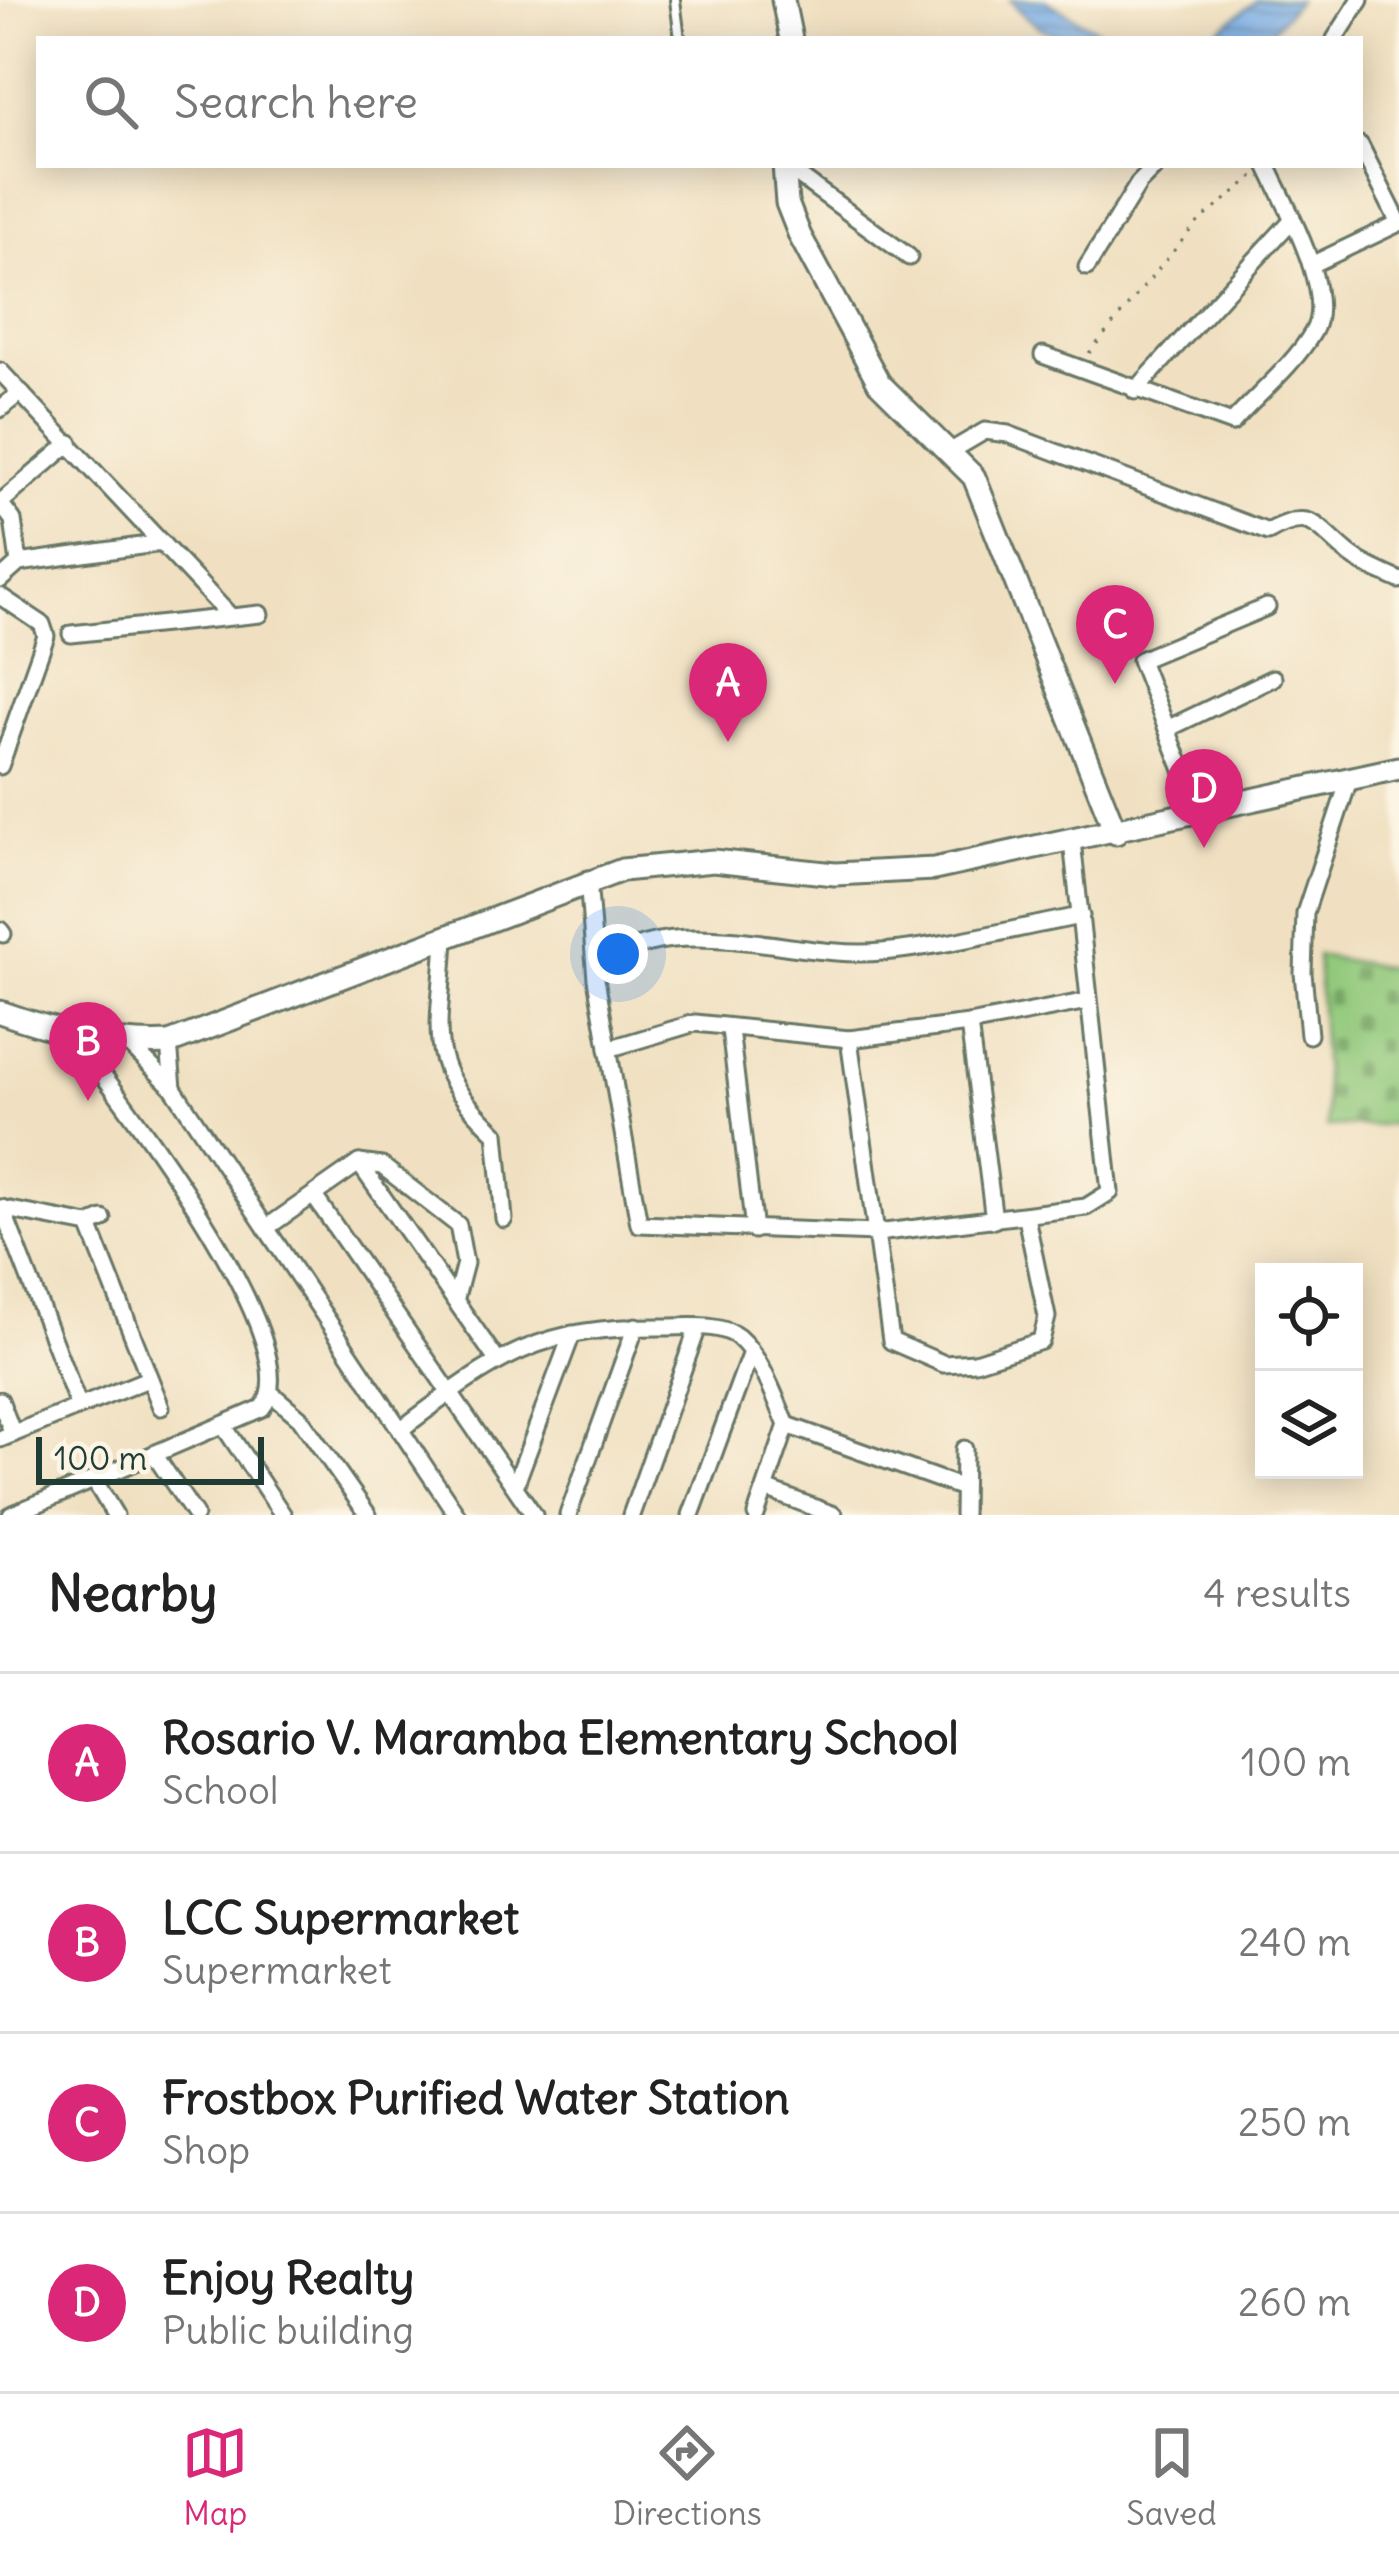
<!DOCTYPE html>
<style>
:root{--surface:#fff;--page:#f6f6f6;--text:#222;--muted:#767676;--line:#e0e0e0;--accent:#db2777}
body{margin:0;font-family:Delius,sans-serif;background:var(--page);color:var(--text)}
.controls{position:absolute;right:36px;bottom:36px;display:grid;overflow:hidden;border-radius:0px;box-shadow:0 6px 30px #0003}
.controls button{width:108px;height:108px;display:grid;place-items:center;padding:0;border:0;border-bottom:3px solid var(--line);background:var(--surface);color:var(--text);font:60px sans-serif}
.scale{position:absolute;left:36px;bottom:30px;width:228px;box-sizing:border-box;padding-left:12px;border:6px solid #1f3d34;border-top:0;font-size:33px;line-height:42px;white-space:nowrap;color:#1f3d34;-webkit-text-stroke:9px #fcf5e5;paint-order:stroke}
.you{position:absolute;left:618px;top:954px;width:42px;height:42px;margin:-30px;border:9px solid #fff;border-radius:50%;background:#1a73e8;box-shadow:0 0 0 18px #1a73e833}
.badge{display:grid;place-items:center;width:78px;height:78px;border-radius:50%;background:var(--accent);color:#fff;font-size:39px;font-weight:700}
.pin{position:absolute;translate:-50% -99px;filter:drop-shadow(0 3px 6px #0008)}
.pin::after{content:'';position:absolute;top:63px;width:42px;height:36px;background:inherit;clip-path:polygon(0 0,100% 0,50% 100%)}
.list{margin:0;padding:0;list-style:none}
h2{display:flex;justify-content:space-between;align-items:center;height:156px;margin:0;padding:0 48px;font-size:51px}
h2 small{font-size:39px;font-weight:400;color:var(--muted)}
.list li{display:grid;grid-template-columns:78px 1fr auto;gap:36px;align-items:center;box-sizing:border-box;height:180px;padding:0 48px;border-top:3px solid var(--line)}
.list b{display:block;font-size:45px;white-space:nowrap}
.list p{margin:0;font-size:39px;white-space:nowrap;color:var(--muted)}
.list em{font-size:39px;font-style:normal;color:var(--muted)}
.icon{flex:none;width:66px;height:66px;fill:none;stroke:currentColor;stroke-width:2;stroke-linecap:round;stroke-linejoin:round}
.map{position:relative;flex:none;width:1399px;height:1515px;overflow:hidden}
.search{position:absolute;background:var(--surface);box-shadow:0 6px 30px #0003;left:36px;right:36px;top:36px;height:132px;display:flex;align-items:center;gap:30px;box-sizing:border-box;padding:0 42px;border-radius:0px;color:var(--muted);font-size:45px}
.sheet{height:876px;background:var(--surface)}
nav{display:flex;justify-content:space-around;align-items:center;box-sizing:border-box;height:168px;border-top:3px solid var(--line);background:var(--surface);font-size:33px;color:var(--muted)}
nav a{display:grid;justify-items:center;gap:6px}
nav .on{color:var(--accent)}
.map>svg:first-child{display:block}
.cemetery{fill:url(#cemetery-stones);stroke:#588358;stroke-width:3}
.water{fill:url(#water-rules);stroke:#4c768e;stroke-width:3}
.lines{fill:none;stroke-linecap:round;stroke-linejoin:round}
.lane-casing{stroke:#687665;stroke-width:14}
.street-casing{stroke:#687665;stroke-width:21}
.secondary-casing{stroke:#687665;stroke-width:27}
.path{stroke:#687665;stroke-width:3;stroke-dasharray:3 9;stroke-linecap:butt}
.lane{stroke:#fff;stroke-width:8}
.street{stroke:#fff;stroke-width:15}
.secondary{stroke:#fff;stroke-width:21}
</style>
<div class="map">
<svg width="1399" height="1515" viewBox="0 0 1399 1515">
<defs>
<pattern id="cemetery-stones" width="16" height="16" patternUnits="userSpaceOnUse" patternTransform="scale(3)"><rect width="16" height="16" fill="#92c97b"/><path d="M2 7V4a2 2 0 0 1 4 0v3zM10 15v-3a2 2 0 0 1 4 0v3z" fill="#77a466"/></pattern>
<pattern id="water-rules" width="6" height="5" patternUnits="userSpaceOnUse" patternTransform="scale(3)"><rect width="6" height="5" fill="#7aafe8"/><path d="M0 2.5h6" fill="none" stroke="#6390bd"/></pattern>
</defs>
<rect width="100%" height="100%" fill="#fcf5e5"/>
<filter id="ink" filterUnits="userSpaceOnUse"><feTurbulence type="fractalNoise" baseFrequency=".00833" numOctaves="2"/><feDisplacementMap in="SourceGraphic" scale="24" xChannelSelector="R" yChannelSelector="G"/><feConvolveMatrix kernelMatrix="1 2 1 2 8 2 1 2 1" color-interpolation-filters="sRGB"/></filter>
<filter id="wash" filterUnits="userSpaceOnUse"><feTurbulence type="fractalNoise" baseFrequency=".004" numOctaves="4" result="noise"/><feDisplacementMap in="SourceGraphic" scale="48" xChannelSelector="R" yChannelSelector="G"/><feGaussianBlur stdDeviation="2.7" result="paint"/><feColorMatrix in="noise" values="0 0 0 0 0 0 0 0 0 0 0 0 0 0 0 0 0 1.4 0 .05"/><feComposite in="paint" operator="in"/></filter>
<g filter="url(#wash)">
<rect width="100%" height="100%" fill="#f0e0c1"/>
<!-- cemetery -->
<polygon class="cemetery" points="1317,955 1399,970 1399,1124 1327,1127"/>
<!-- water -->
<g class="water">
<path d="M 1010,0 L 1044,0 L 1113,39 C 1060,39 1047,40 1010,0 Z"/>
<polygon points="1257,0 1298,0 1264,39 1208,39"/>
</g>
</g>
<g filter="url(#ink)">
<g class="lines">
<defs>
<polyline id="lane" points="675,0 680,39"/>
<g id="street">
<polyline points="1335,39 1360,0"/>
<polyline points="1360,145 1399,223"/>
<polyline points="784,165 909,257"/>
<polyline points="1311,265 1399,223"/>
<polyline points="1087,267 1139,183 1157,165"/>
<path d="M 1043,355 L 1232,423 C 1257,395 1294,365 1313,332 C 1336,293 1284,203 1267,165"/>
<polyline points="0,371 229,615"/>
<polyline points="1135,391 1291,221"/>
<polyline points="0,409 21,392"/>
<path d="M 951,451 L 985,431 L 1008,434 L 1268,532 C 1312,507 1315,526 1348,553 C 1362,565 1382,572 1399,580"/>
<polyline points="0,503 70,443"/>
<polyline points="0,503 13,520 19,563"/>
<polyline points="0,580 19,563 162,543"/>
<polyline points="0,596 42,624 46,636 0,766"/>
<polyline points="71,634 260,614"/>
<polyline points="1167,729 1273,678"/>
<polyline points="1199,811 1140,660 1267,607"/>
<polyline points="588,879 596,979 639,1224 877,1233 1086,1207 1110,1192 1072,841"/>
<polyline points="0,930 3,934"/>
<path d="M 445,937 C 441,1033 419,1061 496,1133 L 504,1219"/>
<path d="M 596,969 C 674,905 793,961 882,952 C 948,946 1015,928 1081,916"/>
<polyline points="969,1024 994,1220"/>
<polyline points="730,1029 754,1230"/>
<polyline points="1309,1035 1303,973 1305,913 1349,780"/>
<polyline points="849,1039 891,1341 944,1364 975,1362 1041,1341 1047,1317 1026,1217"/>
<polyline points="128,1043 173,1088 457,1515"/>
<polyline points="169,1043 173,1088"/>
<polyline points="608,1049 695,1023 849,1039 969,1024 1088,1001"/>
<polyline points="359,1163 382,1166 458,1225 465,1263 455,1301"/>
<polyline points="314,1196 534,1515"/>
<polyline points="0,1208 89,1225 103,1219"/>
<polyline points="2,1208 79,1407"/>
<polyline points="89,1225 161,1407"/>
<polyline points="266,1228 359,1163 496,1359"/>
<polyline points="273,1395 300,1418 368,1515"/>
<polyline points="0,1400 13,1434"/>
<polyline points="223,1425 283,1515"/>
<polyline points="787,1425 963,1488"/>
<path d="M 400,1430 C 499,1355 538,1326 666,1327 C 688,1327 720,1323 738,1337 C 762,1358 774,1396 787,1425 L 756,1515"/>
<polyline points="0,1439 148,1379"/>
<polyline points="154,1454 195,1515"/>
<polyline points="94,1480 115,1515"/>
<polyline points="515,1486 572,1334"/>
<polyline points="766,1489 834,1515"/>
<path d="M 11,1515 L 262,1408 C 314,1345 115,1092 72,1033"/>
<polyline points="568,1515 636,1326"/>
<polyline points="631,1515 698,1327"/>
<polyline points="691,1515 751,1352"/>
<polyline points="963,1515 964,1449"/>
</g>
<g id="secondary">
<polyline points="783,0 791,39"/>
<polyline points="784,165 787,203 800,236 879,383 974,477 1116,833"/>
<path d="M 0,1012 C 54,1031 111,1046 169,1043 L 622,870 L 713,861 L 835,874 L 934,869 L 1399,768"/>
</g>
</defs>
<!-- lane casing -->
<use href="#lane" class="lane-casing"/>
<!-- street casing -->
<use href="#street" class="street-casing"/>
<!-- secondary casing -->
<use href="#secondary" class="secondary-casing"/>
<!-- path -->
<polyline class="path" points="1089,353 1195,225 1254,176"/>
<!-- lane -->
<use href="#lane" class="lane"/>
<!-- street -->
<use href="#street" class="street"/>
<!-- secondary -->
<use href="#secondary" class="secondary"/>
</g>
</g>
</svg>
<div class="controls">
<button><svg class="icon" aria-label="locate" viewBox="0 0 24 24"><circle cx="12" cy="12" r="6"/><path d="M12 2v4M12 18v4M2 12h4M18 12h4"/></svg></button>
<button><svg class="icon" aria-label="layers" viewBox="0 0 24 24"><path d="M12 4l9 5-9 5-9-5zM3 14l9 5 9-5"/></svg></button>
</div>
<div class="scale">100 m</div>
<div class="you"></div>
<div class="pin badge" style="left:728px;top:742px">A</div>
<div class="pin badge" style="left:88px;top:1101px">B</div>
<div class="pin badge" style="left:1115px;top:684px">C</div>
<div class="pin badge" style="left:1204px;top:848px">D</div>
<div class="search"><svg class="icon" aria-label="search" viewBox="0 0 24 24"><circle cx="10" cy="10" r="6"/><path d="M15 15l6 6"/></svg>Search here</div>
</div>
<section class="sheet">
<h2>Nearby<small>4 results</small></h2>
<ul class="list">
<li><span class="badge">A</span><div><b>Rosario V. Maramba Elementary School</b><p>School</p></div><em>100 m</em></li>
<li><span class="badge">B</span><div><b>LCC Supermarket</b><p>Supermarket</p></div><em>240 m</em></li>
<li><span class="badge">C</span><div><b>Frostbox Purified Water Station</b><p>Shop</p></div><em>250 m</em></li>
<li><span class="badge">D</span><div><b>Enjoy Realty</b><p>Public building</p></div><em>260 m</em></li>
</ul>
</section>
<nav>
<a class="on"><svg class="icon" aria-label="map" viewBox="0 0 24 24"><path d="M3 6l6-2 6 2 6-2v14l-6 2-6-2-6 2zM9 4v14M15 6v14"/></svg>Map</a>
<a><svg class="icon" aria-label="directions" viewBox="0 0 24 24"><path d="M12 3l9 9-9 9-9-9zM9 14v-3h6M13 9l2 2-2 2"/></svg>Directions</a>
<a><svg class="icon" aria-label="saved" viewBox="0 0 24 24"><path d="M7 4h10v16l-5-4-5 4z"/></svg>Saved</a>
</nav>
